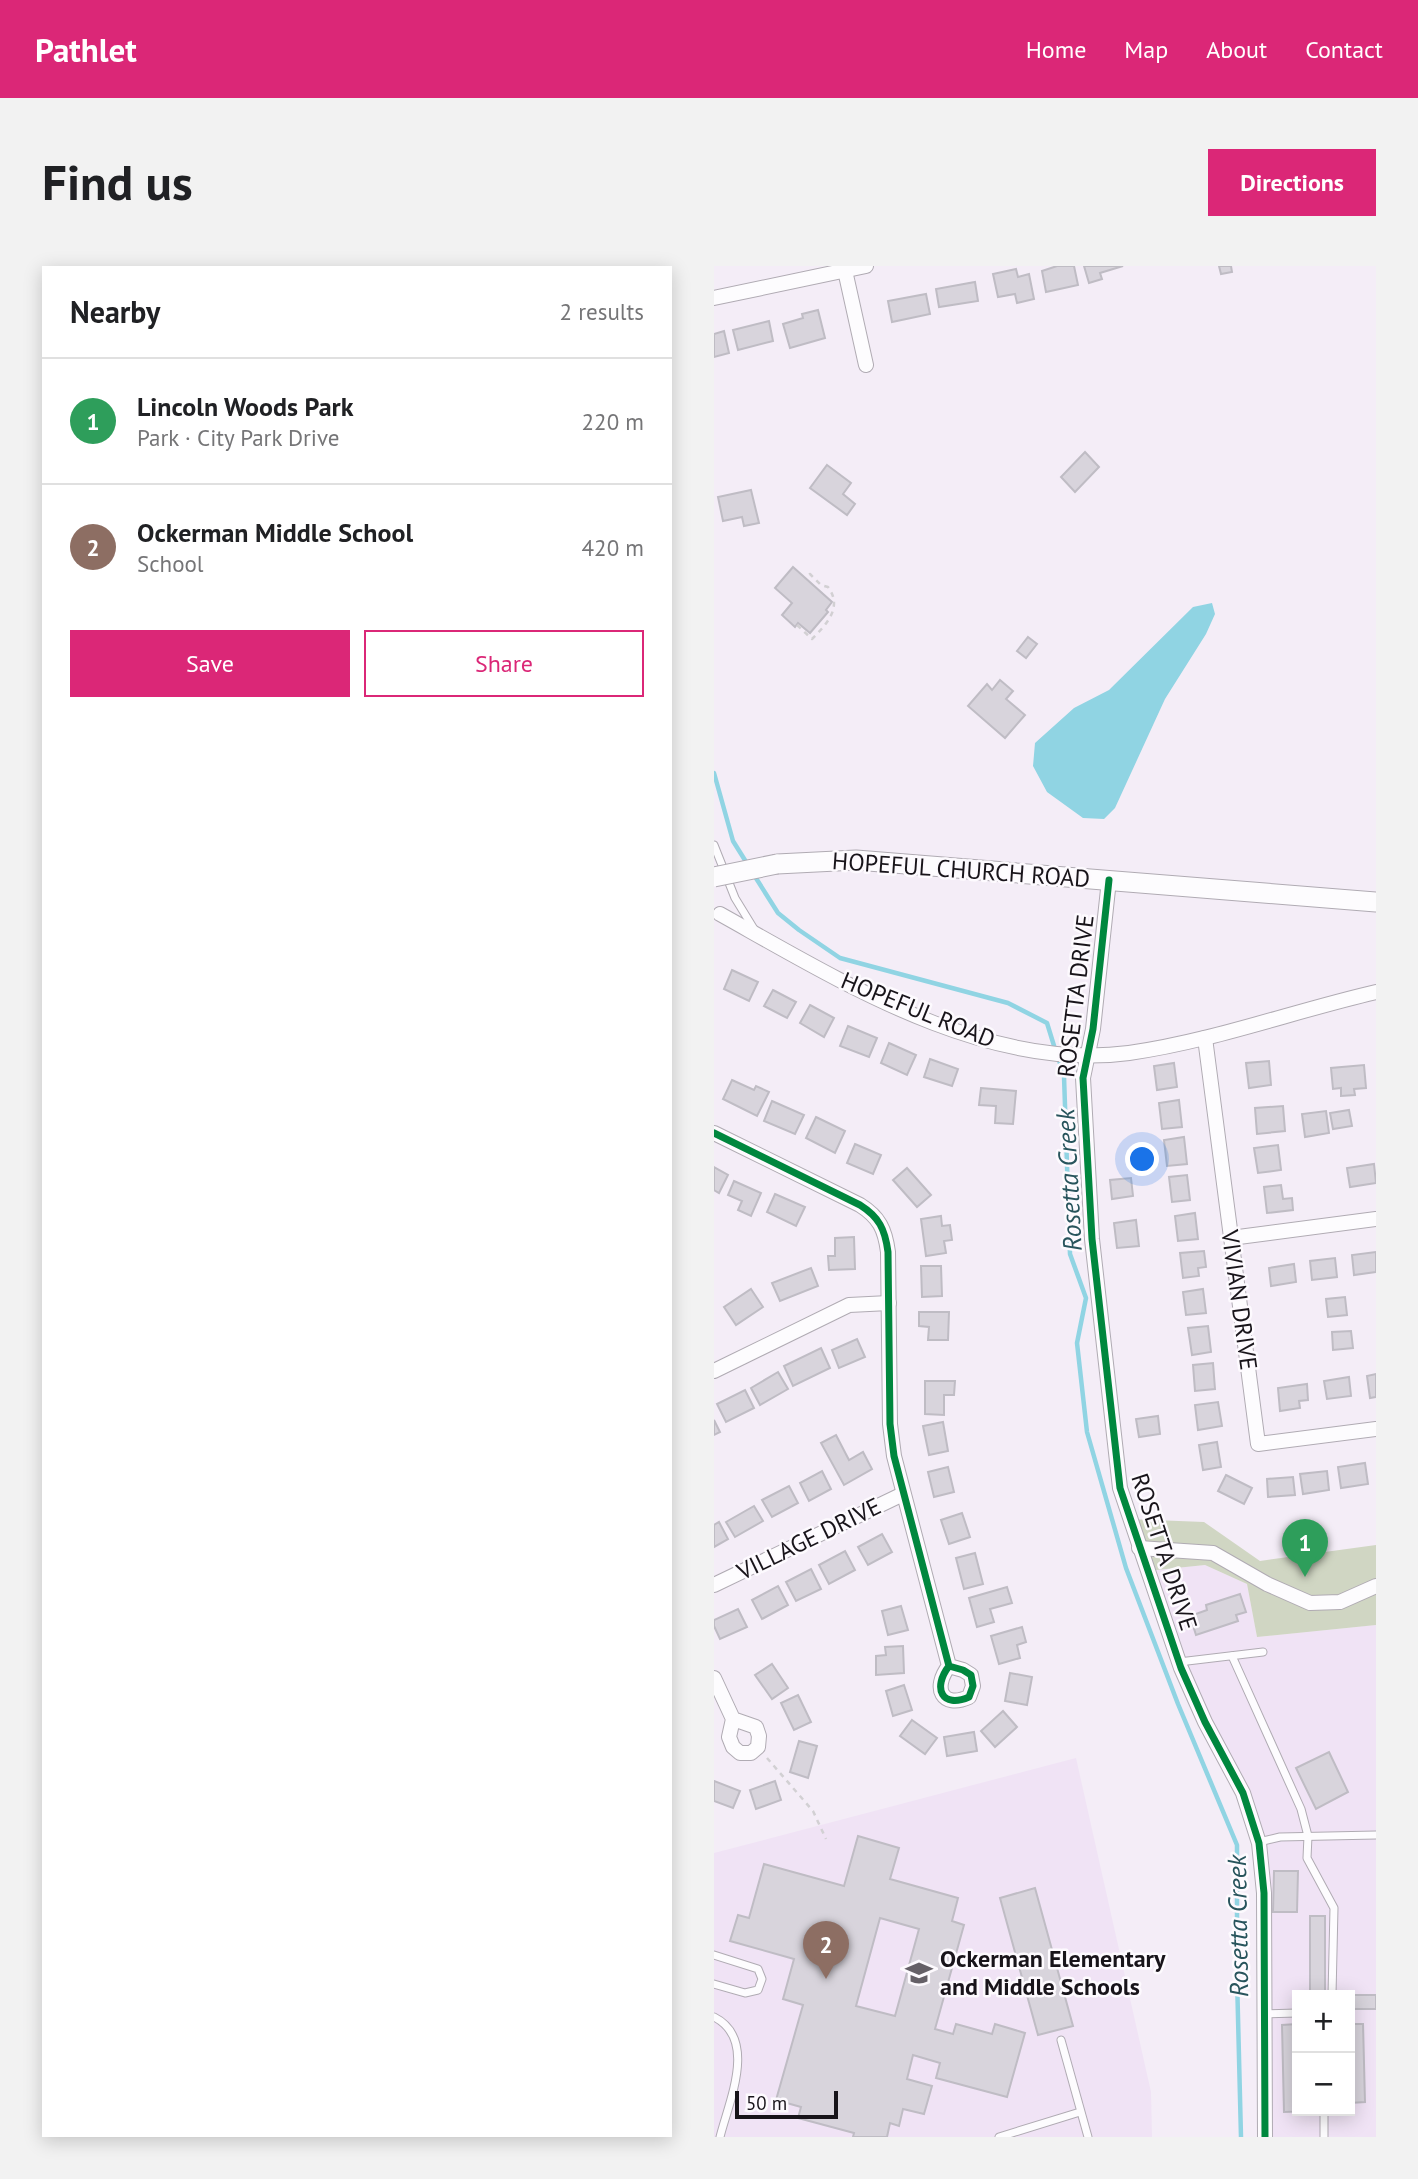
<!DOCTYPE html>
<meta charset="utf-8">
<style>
:root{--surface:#fff;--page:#f2f2f2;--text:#202124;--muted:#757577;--line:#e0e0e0;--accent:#db2777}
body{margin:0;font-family:"PT Sans",sans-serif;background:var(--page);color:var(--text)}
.controls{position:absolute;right:21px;bottom:21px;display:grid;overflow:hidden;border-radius:0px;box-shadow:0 4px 18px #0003}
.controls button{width:63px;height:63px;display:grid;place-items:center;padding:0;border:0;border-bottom:2px solid var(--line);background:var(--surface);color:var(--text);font:35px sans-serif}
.scale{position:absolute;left:21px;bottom:18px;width:103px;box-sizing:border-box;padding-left:7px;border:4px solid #18141a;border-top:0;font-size:19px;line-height:24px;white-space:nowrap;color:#18141a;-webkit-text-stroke:5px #fdfafe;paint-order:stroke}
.you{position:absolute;left:429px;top:894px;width:24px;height:24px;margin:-18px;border:5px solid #fff;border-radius:50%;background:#1a73e8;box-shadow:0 0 0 10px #1a73e833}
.badge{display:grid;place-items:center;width:46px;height:46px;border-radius:50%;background:var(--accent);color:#fff;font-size:23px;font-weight:700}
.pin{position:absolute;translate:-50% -58px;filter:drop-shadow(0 2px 4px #0008)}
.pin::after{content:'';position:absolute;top:37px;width:24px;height:21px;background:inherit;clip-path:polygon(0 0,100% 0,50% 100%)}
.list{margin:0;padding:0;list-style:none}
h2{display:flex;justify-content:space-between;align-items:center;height:91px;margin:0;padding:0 28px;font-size:30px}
h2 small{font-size:23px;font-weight:400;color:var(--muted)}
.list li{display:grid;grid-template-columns:46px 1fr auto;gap:21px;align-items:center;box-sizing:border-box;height:126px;padding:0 28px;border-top:2px solid var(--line)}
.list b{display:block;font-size:26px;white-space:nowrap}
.list p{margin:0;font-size:23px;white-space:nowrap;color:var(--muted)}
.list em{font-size:23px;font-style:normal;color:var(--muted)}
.actions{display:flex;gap:14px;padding:21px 28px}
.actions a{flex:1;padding:16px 0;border:2px solid var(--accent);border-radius:0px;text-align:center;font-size:24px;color:var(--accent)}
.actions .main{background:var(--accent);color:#fff}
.map{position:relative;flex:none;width:662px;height:1871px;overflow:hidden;border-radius:0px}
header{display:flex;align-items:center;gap:42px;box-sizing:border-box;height:98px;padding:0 35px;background:var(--accent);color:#fff}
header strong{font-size:33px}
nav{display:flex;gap:38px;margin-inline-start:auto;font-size:24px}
.intro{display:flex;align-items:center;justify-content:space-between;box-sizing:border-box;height:168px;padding:0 42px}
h1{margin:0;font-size:49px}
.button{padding:18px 32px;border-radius:0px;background:var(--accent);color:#fff;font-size:24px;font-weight:700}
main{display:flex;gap:42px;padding:0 42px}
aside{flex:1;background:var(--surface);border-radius:0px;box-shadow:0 4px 18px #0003}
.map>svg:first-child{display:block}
.built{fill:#f0e3f5;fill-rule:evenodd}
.green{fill:#d0d6c3}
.water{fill:#90d4e3}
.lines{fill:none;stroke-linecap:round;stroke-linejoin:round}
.stream{stroke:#90d4e3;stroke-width:4.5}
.building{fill:#d8d4dc;stroke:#bfbcc4;stroke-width:2;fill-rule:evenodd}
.service-casing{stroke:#b0abb3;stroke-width:9}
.minor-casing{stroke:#b0abb3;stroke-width:16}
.secondary-casing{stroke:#b0abb3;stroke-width:21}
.path{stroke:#d2d0d3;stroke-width:2.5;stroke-dasharray:5 5;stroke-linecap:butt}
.service{stroke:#fdfcfe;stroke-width:7}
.minor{stroke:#fdfcfe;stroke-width:14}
.secondary{stroke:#fdfcfe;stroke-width:19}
.secondary-bridge-casing{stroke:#b0abb3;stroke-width:21;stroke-linecap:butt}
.secondary-bridge{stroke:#fdfcfe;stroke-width:19}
.cycleway-casing{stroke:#fdfafe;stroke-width:11}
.cycleway{stroke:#00873e;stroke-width:7}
.labels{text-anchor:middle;stroke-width:5;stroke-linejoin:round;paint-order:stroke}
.street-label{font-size:24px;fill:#18141a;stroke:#fdfafe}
.poi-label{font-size:24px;font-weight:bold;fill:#18141a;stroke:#fdfafe;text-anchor:start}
.water-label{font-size:26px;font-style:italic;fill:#28545c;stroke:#fdfafe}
</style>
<header>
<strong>Pathlet</strong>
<nav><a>Home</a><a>Map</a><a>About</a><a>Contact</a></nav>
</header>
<div class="intro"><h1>Find us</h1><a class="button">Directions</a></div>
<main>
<aside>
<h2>Nearby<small>2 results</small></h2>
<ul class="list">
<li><span class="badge" style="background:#2e9e5b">1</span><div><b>Lincoln Woods Park</b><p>Park · City Park Drive</p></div><em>220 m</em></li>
<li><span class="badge" style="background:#8d6e63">2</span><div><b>Ockerman Middle School</b><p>School</p></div><em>420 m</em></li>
</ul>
<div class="actions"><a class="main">Save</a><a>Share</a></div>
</aside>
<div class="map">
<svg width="662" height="1871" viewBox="0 0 662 1871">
<rect width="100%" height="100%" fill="#f4edf7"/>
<!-- built -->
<g class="built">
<path d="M 491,1299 L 533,1318 L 543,1371 L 662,1359 L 662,1871 L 546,1871 L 545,1577 L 491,1456 L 433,1305 ZM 583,1729 L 636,1729 L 636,1845 L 583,1845 Z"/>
<polygon points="362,1492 437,1826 438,1871 0,1871 0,1587"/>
</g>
<!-- green -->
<polygon class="green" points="414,1253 490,1256 546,1295 662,1279 662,1359 543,1371 533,1318 491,1299 433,1305"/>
<!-- water -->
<polygon class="water" points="498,337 501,348 492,368 451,433 401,542 390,553 369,552 333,526 319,500 321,477 360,442 395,424 479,341"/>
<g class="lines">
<!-- stream -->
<g class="stream">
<polyline points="0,507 19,575 34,599"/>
<polyline points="40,609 64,647 85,664 126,692 294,737 333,757 341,783"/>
<polyline points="344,791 350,810 356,988 372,1032 363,1077 373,1166 412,1302 464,1438 523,1579 523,1711 527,1871"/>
</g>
</g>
<!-- building -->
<g class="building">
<polygon points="343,0 360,0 364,19 332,26 328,5"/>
<polygon points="370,0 409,0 386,7 388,13 375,17"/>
<polygon points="505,0 517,0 518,6 507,8"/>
<polygon points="302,3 304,11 315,8 320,33 303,37 301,28 284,31 279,8"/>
<polygon points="261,16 264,35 225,41 222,23"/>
<polygon points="212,28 216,48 178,56 174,35"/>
<polygon points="104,44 111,72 76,82 69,58 89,52 88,48"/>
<polygon points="55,55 59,75 24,84 19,64"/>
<polygon points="10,65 15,87 0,91 0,68"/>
<polygon points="371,186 385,201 361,226 347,211"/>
<polygon points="113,199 137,217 129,228 141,238 133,249 96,222"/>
<polygon points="37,224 45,257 30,260 28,251 9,255 4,231"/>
<polygon points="79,301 118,336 112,344 114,346 96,367 84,357 81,361 68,349 78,337 61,322"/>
<polygon points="314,371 323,378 312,392 303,385"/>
<polygon points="286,414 299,425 292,433 311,449 291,472 254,440 273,418 278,424"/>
<polygon points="18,704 44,716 35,735 10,723"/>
<polygon points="59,724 82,736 73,752 50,740"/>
<polygon points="96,739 120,752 110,771 86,757"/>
<polygon points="134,760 163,772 155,791 126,780"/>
<polygon points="175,777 202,789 193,809 167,797"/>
<polygon points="216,793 244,803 238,820 210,811"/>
<polygon points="555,795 557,819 535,822 532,797"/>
<polygon points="460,797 463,821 443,824 440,800"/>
<polygon points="650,799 652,822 640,823 641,829 627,830 627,822 619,823 617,802"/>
<polygon points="18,814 40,824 42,820 55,826 43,850 9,833"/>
<polygon points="267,822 302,825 299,858 281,857 282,840 265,839"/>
<polygon points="465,834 468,861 448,863 445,837"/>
<polygon points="58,835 90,849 81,868 50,855"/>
<polygon points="569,840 571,865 543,868 541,842"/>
<polygon points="635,844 638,860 619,863 616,847"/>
<polygon points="612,845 615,867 591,871 588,848"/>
<polygon points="102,851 131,865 121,887 92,872"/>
<polygon points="470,871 473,898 453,900 450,874"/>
<polygon points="141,878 167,889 159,908 133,897"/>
<polygon points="564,879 567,904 544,907 540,882"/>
<polygon points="660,898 662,917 636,921 633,902"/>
<polygon points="0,901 14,909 5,927 0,924"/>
<polygon points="193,902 217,929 203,941 179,914"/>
<polygon points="473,909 476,934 458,936 455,911"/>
<polygon points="417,912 419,930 398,933 396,914"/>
<polygon points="20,915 47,927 37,950 24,944 28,935 14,929"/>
<polygon points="567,919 569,933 578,932 579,944 553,947 550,921"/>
<polygon points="61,928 91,941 82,960 53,946"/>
<polygon points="481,947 484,973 464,975 461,950"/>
<polygon points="227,950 228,960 236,959 238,974 230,975 232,987 212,990 207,953"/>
<polygon points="422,954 425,980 403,982 400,957"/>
<polygon points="140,971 141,1003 115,1004 114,990 121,990 121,972"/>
<polygon points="490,985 492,1001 484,1002 485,1010 469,1012 466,987"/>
<polygon points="662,986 662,1006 640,1009 638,989"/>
<polygon points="621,992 623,1011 598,1014 596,995"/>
<polygon points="580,998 582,1016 557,1020 555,1002"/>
<polygon points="207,1000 227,1000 228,1030 208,1031"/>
<polygon points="97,1002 104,1020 66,1035 58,1017"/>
<polygon points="37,1023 49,1041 22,1059 10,1041"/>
<polygon points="489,1023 492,1047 472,1049 469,1026"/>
<polygon points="631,1031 633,1049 614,1051 612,1033"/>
<polygon points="205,1046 235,1046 234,1074 214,1074 215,1061 205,1060"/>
<polygon points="494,1060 497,1086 478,1089 474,1062"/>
<polygon points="637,1065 639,1082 619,1084 618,1066"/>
<polygon points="143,1073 151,1091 125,1102 118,1084"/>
<polygon points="107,1082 116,1102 79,1120 70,1100"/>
<polygon points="499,1097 501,1123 481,1125 479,1099"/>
<polygon points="64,1106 74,1123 46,1139 37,1122"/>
<polygon points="662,1108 662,1131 656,1132 653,1110"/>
<polygon points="635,1111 637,1130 613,1133 610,1115"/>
<polygon points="211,1115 241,1115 240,1129 230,1129 230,1149 211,1148"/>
<polygon points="593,1118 594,1134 585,1135 586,1142 566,1145 564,1122"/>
<polygon points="31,1124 40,1142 12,1156 3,1138"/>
<polygon points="504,1136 508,1160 484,1164 481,1139"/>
<polygon points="444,1150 446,1168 425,1171 422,1153"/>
<polygon points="0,1154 6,1166 0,1169"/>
<polygon points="229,1156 234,1185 215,1189 209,1160"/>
<polygon points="122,1169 135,1194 149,1186 158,1203 130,1219 107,1177"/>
<polygon points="503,1176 507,1201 489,1204 485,1179"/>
<polygon points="651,1197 654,1218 627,1222 624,1201"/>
<polygon points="234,1201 240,1226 220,1231 214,1206"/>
<polygon points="108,1205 117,1223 95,1235 86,1217"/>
<polygon points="613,1205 615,1224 589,1228 586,1208"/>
<polygon points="512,1209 538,1222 530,1238 504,1225"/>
<polygon points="579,1211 581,1229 554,1231 553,1213"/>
<polygon points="75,1220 84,1237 58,1251 48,1234"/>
<polygon points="40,1240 49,1255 21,1271 12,1256"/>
<polygon points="248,1247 256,1271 235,1278 227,1254"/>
<polygon points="5,1256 14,1273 0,1281 0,1259"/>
<polygon points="168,1268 178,1286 154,1299 144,1281"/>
<polygon points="131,1285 141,1304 115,1318 105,1299"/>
<polygon points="261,1287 269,1318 250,1323 242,1292"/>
<polygon points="97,1303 107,1323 82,1335 72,1316"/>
<polygon points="64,1320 74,1339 48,1353 38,1334"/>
<polygon points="293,1321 298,1337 276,1343 280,1356 263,1361 255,1332"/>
<polygon points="526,1328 532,1346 522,1349 524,1355 482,1369 476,1350 493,1344 492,1339"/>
<polygon points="187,1340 194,1364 174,1369 168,1345"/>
<polygon points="24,1343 33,1361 6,1373 0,1360 0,1354"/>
<polygon points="308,1361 312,1376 303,1379 306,1392 285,1398 277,1370"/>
<polygon points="189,1380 190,1407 162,1409 162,1390 172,1389 171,1381"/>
<polygon points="58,1398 74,1422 58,1433 41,1409"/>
<polygon points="296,1407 318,1411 313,1439 291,1435"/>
<polygon points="190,1419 198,1444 179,1450 172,1425"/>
<polygon points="84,1429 97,1456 80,1464 67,1437"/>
<polygon points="289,1445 303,1461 281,1481 267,1465"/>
<polygon points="198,1454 223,1472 211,1488 186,1470"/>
<polygon points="260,1466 263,1485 233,1490 230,1471"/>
<polygon points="85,1475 103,1480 94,1512 76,1506"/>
<polygon points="615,1486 634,1526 602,1543 582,1502"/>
<polygon points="0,1515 26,1525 19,1542 0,1535"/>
<polygon points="61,1515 67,1534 42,1543 36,1524"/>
<path d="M 144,1570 L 185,1582 L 176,1613 L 244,1632 L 238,1655 L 250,1659 L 221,1763 L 239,1768 L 242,1758 L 278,1768 L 281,1758 L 311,1767 L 293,1831 L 222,1812 L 226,1797 L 199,1789 L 193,1813 L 218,1820 L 210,1848 L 189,1843 L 185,1860 L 176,1857 L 173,1871 L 139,1871 L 140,1867 L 84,1852 L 87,1841 L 62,1834 L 89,1739 L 69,1733 L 80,1693 L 16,1675 L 24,1649 L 35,1652 L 50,1598 L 130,1620 ZM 166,1652 L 205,1663 L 181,1750 L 142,1740 Z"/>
<polygon points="560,1605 584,1605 583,1646 559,1646"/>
<polygon points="321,1622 359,1760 324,1769 286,1632"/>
<rect x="596" y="1650" width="15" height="79"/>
<polygon points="630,1729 662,1729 662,1743 636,1743 636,1729"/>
<polygon points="583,1758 583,1845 597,1845 570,1846 568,1759"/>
<polygon points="636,1758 649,1758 651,1836 636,1837"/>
</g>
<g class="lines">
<defs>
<g id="service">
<polyline points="0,579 21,632 40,663"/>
<polyline points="518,1390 587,1543 594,1570 593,1592 620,1642 618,1729"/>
<polyline points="465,1396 549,1386"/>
<polyline points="545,1576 566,1571 662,1569"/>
<polyline points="0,1689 44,1703 48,1713 44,1724 31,1727 0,1718"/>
<polyline points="551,1748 583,1747"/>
<path d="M 0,1751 C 44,1773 15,1835 6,1871"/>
<polyline points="347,1774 374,1871"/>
<polyline points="285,1871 366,1846"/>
<polyline points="610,1871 610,1845"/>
</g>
<g id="minor">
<polyline points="130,0 152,99"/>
<polyline points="0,32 152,0"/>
<polyline points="395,614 379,763 369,812 378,973 406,1222 467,1402 491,1456 529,1527 545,1577 550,1627 551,1871"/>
<path d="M 6,648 C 126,715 271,806 415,787 C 499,775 580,745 662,726"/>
<polyline points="491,772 544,1178 662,1163"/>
<path d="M 0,867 L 146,939 C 165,951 171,963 174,986 L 176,1158 L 180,1190 L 235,1400 C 218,1422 228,1443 255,1431 L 259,1420 L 257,1409 L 249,1404 L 235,1400"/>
<polyline points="517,972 662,953"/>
<polyline points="0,1105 135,1039 175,1037"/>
<polyline points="425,1282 499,1287 553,1318 596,1337 626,1336 662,1320"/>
<polyline points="0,1319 189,1228"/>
<polyline points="0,1412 19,1453 15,1471 19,1481 26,1487 37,1487 44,1481 45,1470 42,1461 19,1453"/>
</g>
<polyline id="secondary" points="63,598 142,594 662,636"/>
</defs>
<!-- service casing -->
<use href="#service" class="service-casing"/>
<!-- minor casing -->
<use href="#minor" class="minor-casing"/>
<!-- secondary casing -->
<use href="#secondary" class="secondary-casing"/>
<!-- path -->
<g class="path">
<path d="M 83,359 L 98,373 C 113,358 129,341 114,321 L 107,319 L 96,308 L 92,312"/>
<polyline points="53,1492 99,1545 112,1573"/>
</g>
<!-- service -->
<use href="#service" class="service"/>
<!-- minor -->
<use href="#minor" class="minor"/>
<!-- secondary -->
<use href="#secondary" class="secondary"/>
<defs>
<polyline id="secondary-bridge" points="0,611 63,598"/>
</defs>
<!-- secondary-bridge casing -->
<use href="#secondary-bridge" class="secondary-bridge-casing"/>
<!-- secondary-bridge -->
<use href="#secondary-bridge" class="secondary-bridge"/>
<defs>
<g id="cycleway">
<polyline points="395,614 379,763 369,812 378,973 406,1222 467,1402 491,1456 529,1527 545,1577 550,1627 551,1871"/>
<path d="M 0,867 L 146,939 C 165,951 171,963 174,986 L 176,1158 L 180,1190 L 235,1400 C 218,1422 228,1443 255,1431 L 259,1420 L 257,1409 L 249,1404 L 235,1400"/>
</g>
</defs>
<!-- cycleway casing -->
<use href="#cycleway" class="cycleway-casing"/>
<!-- cycleway -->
<use href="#cycleway" class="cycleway"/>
</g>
<!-- icons -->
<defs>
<symbol id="school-bare" viewBox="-9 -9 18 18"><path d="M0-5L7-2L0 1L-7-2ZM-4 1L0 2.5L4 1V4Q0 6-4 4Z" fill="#656067" stroke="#fdfafe" stroke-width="2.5" paint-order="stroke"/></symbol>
</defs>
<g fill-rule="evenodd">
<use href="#school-bare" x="186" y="1688" width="38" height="38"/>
</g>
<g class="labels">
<!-- street labels -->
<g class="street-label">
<text transform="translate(247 604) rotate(4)" y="8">HOPEFUL CHURCH ROAD</text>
<text transform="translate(362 730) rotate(-83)" y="8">ROSETTA DRIVE</text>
<text transform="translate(204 744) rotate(22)" y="8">HOPEFUL ROAD</text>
<text transform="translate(525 1034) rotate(82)" y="8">VIVIAN DRIVE</text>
<text transform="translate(95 1273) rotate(-26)" y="8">VILLAGE DRIVE</text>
<text transform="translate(450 1286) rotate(72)" y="8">ROSETTA DRIVE</text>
</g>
<!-- poi labels -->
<g class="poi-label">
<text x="226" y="1701">Ockerman Elementary<tspan x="226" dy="28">and Middle Schools</tspan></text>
</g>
<!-- water labels -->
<g class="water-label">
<text transform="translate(355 914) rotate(-93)" y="9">Rosetta Creek</text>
<text transform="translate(524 1660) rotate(-91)" y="9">Rosetta Creek</text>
</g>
</g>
</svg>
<div class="controls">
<button>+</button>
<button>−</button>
</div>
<div class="scale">50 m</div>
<div class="you"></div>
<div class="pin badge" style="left:591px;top:1311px;background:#2e9e5b">1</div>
<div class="pin badge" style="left:112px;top:1713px;background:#8d6e63">2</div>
</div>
</main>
